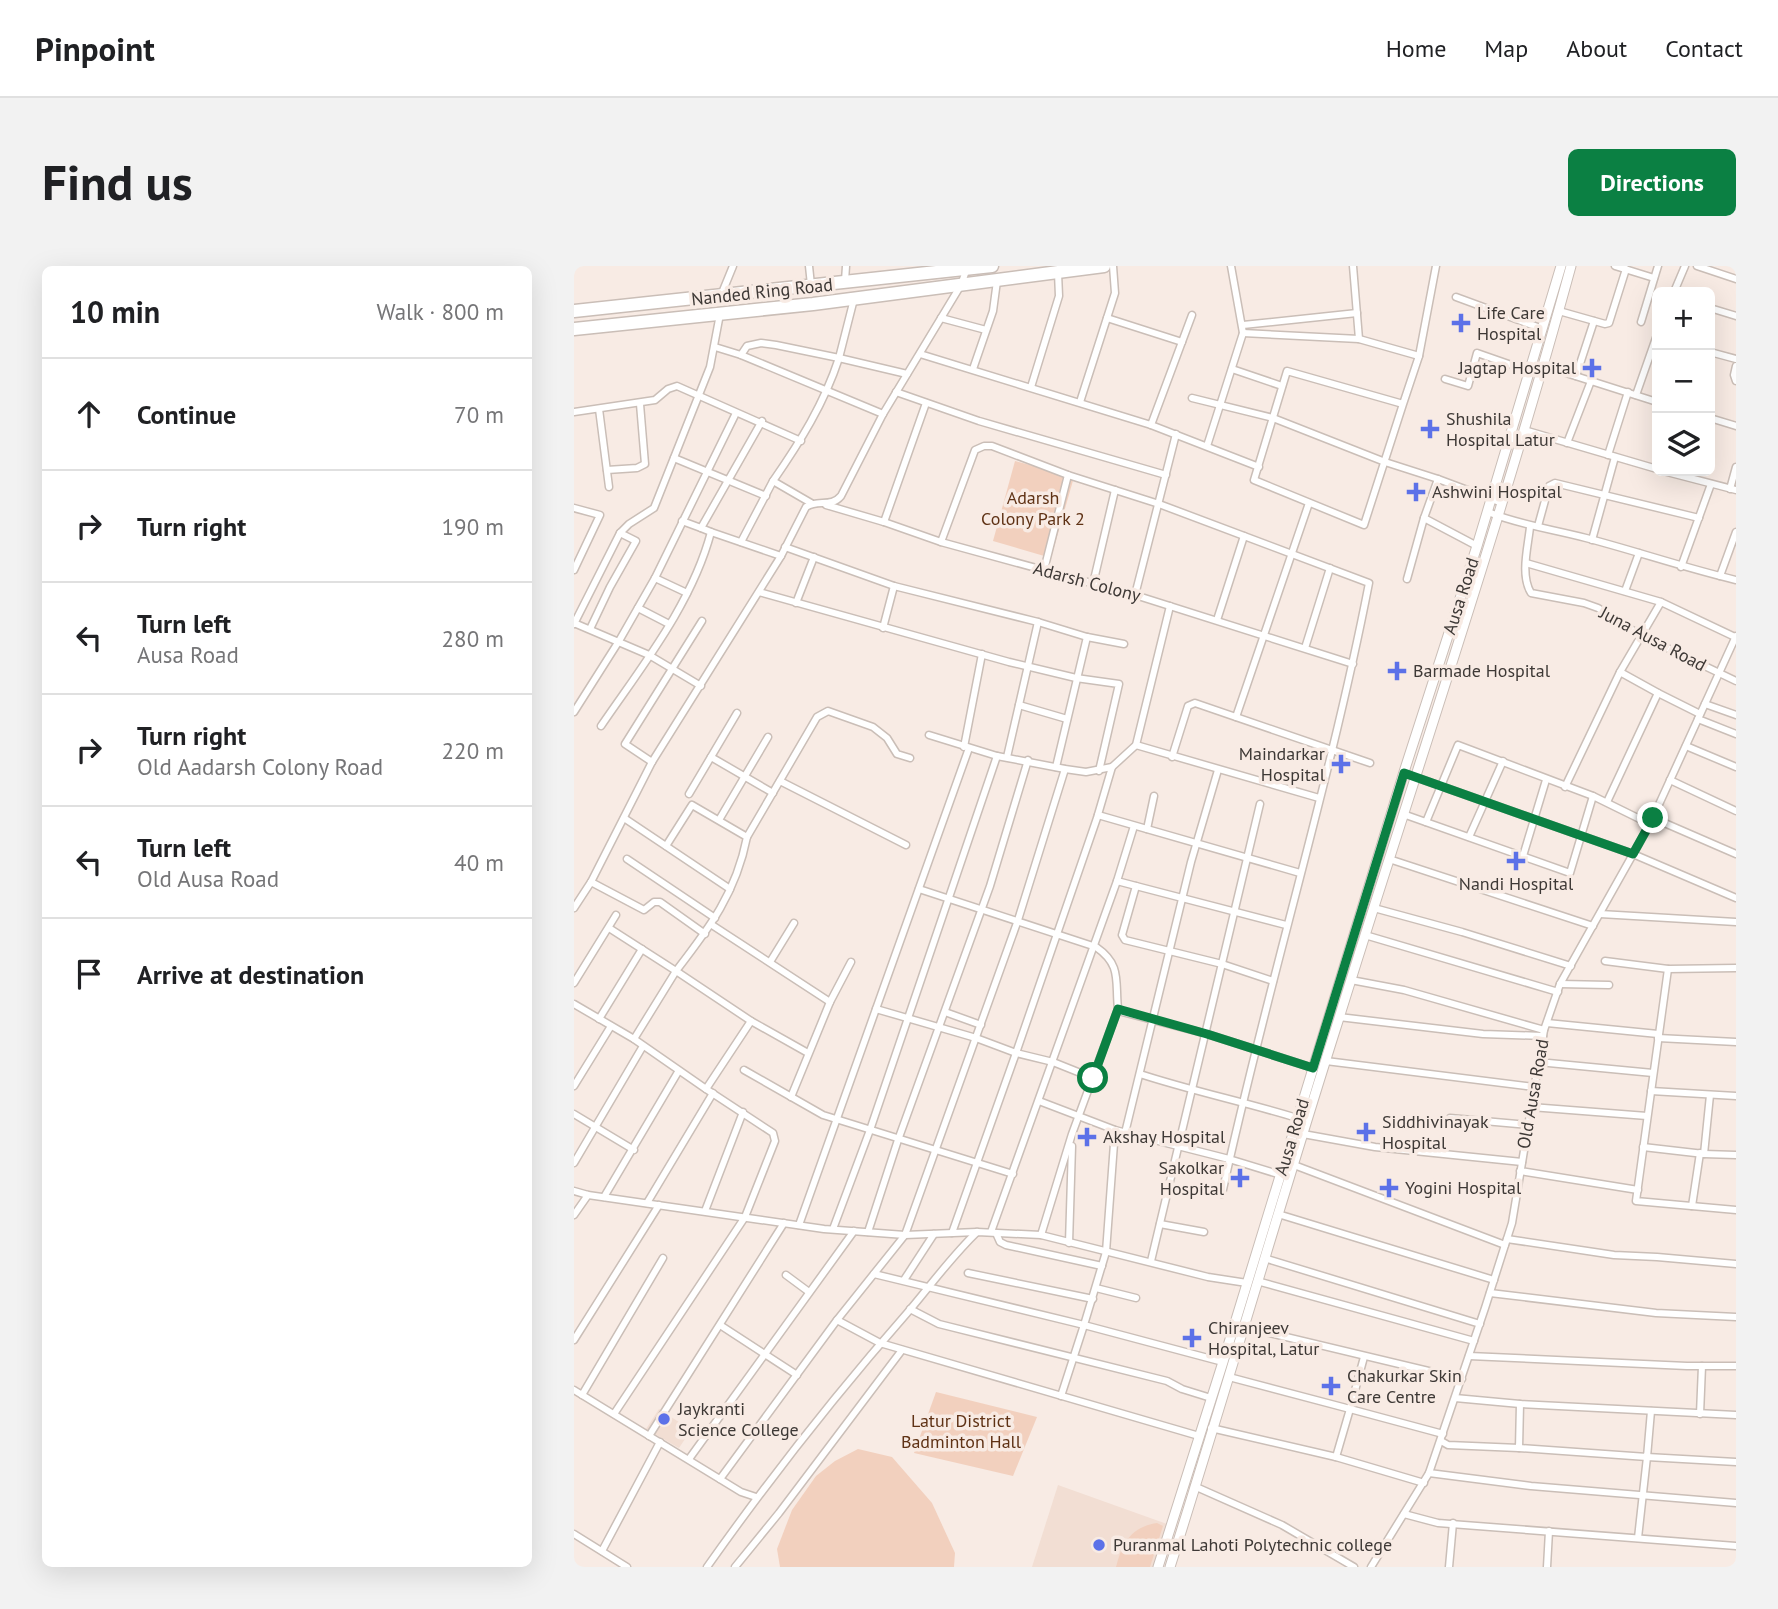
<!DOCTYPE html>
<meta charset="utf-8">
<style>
:root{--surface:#fff;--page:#f2f2f2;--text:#202124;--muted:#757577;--line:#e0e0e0;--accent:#0b8043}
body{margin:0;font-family:"PT Sans",sans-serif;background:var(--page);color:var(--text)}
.controls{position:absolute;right:21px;top:21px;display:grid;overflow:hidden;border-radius:10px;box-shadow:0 7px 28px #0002}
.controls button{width:63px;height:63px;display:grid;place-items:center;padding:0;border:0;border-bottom:2px solid var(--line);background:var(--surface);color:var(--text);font:35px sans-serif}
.stop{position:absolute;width:21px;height:21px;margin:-16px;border:5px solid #0b8043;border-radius:50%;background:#fff}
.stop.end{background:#0b8043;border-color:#fff;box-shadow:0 2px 7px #0008}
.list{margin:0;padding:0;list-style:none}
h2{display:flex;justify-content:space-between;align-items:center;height:91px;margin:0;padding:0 28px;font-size:30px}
h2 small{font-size:23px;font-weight:400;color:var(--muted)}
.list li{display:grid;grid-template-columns:46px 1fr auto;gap:21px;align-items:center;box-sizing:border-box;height:112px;padding:0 28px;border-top:2px solid var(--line)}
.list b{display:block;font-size:26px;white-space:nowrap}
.list p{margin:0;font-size:23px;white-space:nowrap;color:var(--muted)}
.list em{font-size:23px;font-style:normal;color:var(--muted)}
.icon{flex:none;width:38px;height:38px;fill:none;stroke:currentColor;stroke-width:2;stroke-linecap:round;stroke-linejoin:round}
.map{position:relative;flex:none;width:1162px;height:1301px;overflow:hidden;border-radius:10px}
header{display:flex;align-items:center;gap:42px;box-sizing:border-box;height:98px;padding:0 35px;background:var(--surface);border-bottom:2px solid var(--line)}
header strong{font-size:33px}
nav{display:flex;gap:38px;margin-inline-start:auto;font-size:24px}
.intro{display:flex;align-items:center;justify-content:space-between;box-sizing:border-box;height:168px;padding:0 42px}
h1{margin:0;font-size:49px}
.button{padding:18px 32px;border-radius:10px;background:var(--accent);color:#fff;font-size:24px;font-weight:700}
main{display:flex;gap:42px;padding:0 42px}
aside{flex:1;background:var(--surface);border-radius:10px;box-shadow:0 7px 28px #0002}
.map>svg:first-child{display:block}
.built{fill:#f2ded3}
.green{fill:#f2d0be}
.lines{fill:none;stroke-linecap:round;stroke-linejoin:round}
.street-casing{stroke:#cabeb7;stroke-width:9}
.secondary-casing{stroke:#cabeb7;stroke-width:11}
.highway-casing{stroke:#cabeb7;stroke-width:15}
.street{stroke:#fff;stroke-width:6}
.secondary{stroke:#fff;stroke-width:9}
.highway{stroke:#fff;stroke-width:12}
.route{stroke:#0b8043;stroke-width:9}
.poi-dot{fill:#5c71e8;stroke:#f8ebe4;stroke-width:2.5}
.labels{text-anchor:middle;stroke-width:7;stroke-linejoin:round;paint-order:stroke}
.street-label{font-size:18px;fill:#3e3936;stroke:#f8ebe4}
.poi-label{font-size:18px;fill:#3e3936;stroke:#f8ebe4;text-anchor:start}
.park-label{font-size:18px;fill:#5f3215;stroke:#f8ebe4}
</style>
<header>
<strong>Pinpoint</strong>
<nav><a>Home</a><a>Map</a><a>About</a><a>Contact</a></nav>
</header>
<div class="intro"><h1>Find us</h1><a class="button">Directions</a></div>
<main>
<aside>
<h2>10 min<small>Walk · 800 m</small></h2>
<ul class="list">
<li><svg class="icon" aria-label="ahead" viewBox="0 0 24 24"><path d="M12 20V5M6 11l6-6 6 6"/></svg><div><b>Continue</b></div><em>70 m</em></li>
<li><svg class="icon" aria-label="right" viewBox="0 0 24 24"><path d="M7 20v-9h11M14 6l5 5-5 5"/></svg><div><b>Turn right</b></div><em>190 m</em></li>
<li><svg class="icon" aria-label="left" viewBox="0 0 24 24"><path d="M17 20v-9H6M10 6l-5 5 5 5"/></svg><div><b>Turn left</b><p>Ausa Road</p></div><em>280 m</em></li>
<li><svg class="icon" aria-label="right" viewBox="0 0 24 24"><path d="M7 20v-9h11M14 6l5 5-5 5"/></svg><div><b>Turn right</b><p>Old Aadarsh Colony Road</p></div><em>220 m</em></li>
<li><svg class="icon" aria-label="left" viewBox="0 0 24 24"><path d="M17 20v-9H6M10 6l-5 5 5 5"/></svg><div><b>Turn left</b><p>Old Ausa Road</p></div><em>40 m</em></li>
<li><svg class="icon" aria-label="arrive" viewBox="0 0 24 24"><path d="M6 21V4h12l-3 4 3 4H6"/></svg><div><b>Arrive at destination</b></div></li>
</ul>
</aside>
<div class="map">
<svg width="1162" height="1301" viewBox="0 0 1162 1301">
<rect width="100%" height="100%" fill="#f8ebe4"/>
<!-- built -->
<g class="built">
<polygon points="85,1143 117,1164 105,1182 72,1163"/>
<polygon points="484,1219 593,1258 579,1301 458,1301"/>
</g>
<!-- green -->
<g class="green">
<polygon points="441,195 500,211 477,292 419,275"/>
<polygon points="362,1126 463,1151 439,1210 340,1187"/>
<polygon points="284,1183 318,1191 358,1237 381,1287 380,1301 206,1301 203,1283 218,1244 242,1210 261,1195"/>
<path d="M 583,1257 L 589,1260 L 576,1301 L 542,1301 C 548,1277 557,1261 583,1257 Z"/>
</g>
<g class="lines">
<defs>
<g id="street">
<polyline points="235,0 237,19"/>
<polyline points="779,0 785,73"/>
<polyline points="1041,0 1080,12"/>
<polyline points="1123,0 1162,13"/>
<polyline points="271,15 272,0"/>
<polyline points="1100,26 1111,0"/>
<polyline points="148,27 159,0"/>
<polyline points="882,31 969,63"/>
<polyline points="1136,42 1162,50"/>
<polyline points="985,45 1031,58 1035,57 1052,3"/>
<polyline points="618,49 577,159 685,201"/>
<polyline points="367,52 412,64"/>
<polyline points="533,52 608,76"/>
<polyline points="1067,56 1084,0"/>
<polyline points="669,59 783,47"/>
<polyline points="669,67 785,73 845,90"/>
<polyline points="141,81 167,89 309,148"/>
<polyline points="1136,86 1162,93"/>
<polyline points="346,88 577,159"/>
<polyline points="167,89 173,80 187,77 202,79 265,92 280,33"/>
<polyline points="970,100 1083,136"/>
<polyline points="1162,100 1160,109 1162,115"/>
<polyline points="399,103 419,45 423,15"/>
<polyline points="658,103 708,120"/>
<polyline points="1002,110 1020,55"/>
<polyline points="871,113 894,120 903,87 946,102 955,109"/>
<polyline points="457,121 485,30 484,7"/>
<polyline points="322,126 405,155 592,209"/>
<polyline points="1062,129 1083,69"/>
<polyline points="618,132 699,152 811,196 864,213 928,237"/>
<polyline points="506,136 541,27 539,0"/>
<polyline points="829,138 790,259 680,214 713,105 829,138 845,90 862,0"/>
<polyline points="25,143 35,221"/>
<polyline points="0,146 81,134 94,123 103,120 227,175"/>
<polyline points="1136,152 1162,160"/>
<polyline points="950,164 1083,203"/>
<polyline points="993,177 1017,115"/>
<polyline points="633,180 669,67 657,0"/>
<polyline points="1034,189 1054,126"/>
<polyline points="100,192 192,230"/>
<polyline points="33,204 63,202 71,198 66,138"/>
<polyline points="1089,205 1162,224"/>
<polyline points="864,213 850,252 903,280"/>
<polyline points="1156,223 1162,201"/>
<path d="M 237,237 L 199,215 C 226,176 250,138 265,92 L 333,108"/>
<polyline points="252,239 310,256 367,276 561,329 779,398"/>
<polyline points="0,242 26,249 0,304"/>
<path d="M 914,246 C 946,259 978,263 1012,272 C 1062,285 1111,302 1162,314"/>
<polyline points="108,255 127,262"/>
<polyline points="310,256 352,137"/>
<polyline points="964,260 975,220 981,217 1125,252"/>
<path d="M 956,261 C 954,281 946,309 957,327 L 1010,337 L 1024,342 L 1066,369 L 1162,415"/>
<polyline points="137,266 207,290"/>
<polyline points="1018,274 1041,191"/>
<polyline points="167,276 199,215"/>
<path d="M 367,276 L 401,184 L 410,180 L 418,180 L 494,209 L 585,238 L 795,317 C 755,523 692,724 648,928"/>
<polyline points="211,281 320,320"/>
<polyline points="952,297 1087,336 1161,371"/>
<polyline points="1107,301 1137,218"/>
<polyline points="470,304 494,209"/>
<polyline points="1146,310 1162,266"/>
<polyline points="833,313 850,252"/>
<polyline points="519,318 541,224"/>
<polyline points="1051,325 1065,287"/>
<polyline points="185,326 435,396 502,412 545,418 525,505"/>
<polyline points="113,327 81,312 162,147"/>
<polyline points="561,329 602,168"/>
<polyline points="222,337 240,291"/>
<polyline points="64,342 95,358"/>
<polyline points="643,354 670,270"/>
<polyline points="0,357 75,389 127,420"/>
<polyline points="0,358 46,267"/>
<polyline points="309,362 320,320 464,356 513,371 550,378"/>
<polyline points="16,363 36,321 62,275 46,267 55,258 80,242 136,101 146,48"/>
<polyline points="731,382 756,302"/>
<polyline points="1046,406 1087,336"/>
<polyline points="1084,427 1126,448"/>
<polyline points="1131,438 1162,449"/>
<polyline points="445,439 493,453"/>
<polyline points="0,446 45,375 81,312"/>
<polyline points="662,451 735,237"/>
<polyline points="1124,453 1162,468"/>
<path d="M 27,460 C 68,400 118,338 137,266 L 127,262 L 188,155"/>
<polyline points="355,469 423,490 491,503 512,506 538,501 562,479 596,340"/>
<polyline points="562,479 745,532"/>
<polyline points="1112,480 1162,501"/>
<polyline points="390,481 408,388"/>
<polyline points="137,491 199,527"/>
<polyline points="433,491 464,356"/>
<polyline points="598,491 614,440 621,437 796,497"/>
<polyline points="78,496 51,478 128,355"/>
<polyline points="482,501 513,371"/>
<polyline points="830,507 1059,588 1162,632"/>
<polyline points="1096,514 1162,545"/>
<polyline points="206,515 332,579"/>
<polyline points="991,521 1046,406 1084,427 1033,536"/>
<polyline points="115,528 163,447"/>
<polyline points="829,548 996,607 1019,530"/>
<polyline points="524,549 726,607"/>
<polyline points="50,552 156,623"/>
<polyline points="1079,552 1162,588"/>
<polyline points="145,554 194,471"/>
<polyline points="852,556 884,479 1019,530 1076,558"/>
<polyline points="560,560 543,615 562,620"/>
<polyline points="573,563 580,530"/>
<polyline points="173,571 243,451 254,445 299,461 313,472 323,488 336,492"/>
<polyline points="895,571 929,495"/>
<polyline points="949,590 972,514"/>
<polyline points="53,593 141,652"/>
<polyline points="815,593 1019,660"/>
<polyline points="17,616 70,644 80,636 86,636 131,668"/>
<path d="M 345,623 L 522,681 C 548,699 541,715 544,743 L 548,746 L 633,768 L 739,802"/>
<path d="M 0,642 L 17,616 L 78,496 L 207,290 L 232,241 C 244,233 257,242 267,230 L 309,148 L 387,19 L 393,2"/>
<polyline points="800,642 888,666 997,700"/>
<polyline points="1026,648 1162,656"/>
<polyline points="138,659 256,736"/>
<path d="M 35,662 L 102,705 C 136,661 162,627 173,571 L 118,539 L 92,580"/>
<polyline points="791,669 984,726"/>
<polyline points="1031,695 1094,703 1162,702"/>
<polyline points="196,696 220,657"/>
<polyline points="1094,703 1062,935 1162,944"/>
<polyline points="777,714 830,724 970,764"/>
<polyline points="699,715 648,698 551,674 548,669 562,620 712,659"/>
<polyline points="0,717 42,649"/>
<polyline points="986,718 1035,719"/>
<polyline points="0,738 60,773 132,823"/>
<polyline points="302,743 402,772 442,787 523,552 538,501"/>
<polyline points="371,746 407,759"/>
<polyline points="765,751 909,768 969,770"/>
<polyline points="25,753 68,683"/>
<polyline points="973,757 1084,768"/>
<polyline points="1084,772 1162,776"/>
<polyline points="60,773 102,705 177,755 234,787"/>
<polyline points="752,795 960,821"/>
<polyline points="964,796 1079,807"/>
<polyline points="170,804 249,849 439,908"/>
<path d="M 566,808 C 618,825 671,836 723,852"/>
<polyline points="0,820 37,760"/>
<polyline points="1077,825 1162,830"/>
<polyline points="217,831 256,736 277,696"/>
<polyline points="465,835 541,864 655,893 707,909"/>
<polyline points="957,841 1073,850"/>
<polyline points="0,848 60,884"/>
<polyline points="876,852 954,859"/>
<polyline points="541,864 532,986 510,1059 649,1096"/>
<polyline points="551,867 617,596 644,504"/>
<polyline points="729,868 801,881 948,896"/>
<polyline points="1069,881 1130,888 1136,829"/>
<polyline points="1130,888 1162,889"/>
<polyline points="0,897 69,780"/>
<polyline points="720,899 931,979"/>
<polyline points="946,905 1064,924"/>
<polyline points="0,925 14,929 250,963 331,969 403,966 467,969 498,868 544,743"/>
<polyline points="30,931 104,806"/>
<polyline points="73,937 139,827"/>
<polyline points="1118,940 1126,887"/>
<polyline points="131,945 169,846"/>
<polyline points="704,948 920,1014"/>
<polyline points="0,949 14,929"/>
<polyline points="586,958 630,966"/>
<polyline points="225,959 395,482"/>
<polyline points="259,963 296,864 423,490"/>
<polyline points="294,966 324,874 416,620 454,494"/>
<polyline points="417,966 543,615"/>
<polyline points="378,967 442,787 479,796 519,812"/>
<polyline points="422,967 426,976 432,979 528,1000"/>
<polyline points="467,969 634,1011 673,1017"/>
<polyline points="933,973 1040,989 1083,991 1162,998"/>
<polyline points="495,977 498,880"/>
<polyline points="690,992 906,1058"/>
<path d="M 577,995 C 613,843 650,691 686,538"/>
<polyline points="394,1007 519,1033"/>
<polyline points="300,1008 510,1059 487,1130"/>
<polyline points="212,1009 235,1026"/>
<polyline points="330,1014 360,968"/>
<polyline points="683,1015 900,1075"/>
<polyline points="522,1022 562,1032"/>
<polyline points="916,1027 1082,1047 1162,1051"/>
<polyline points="336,1043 365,1058 593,1115 608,1123 637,1132"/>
<polyline points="263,1054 331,969 444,654 491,503"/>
<polyline points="146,1059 223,1109"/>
<polyline points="670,1061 888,1113"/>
<polyline points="0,1074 85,939"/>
<polyline points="895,1090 1113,1100 1162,1100"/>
<polyline points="790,1091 776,1143 869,1168"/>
<polyline points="0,1124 167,1226 182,1231"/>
<polyline points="8,1129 89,992"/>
<polyline points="881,1132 946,1138 1162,1149"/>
<polyline points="40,1148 171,951 201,875 199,867 132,823 177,755"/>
<polyline points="1126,1148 1128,1100"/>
<polyline points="637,1162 762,1191 776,1143 655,1111"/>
<polyline points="75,1170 210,957"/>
<polyline points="867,1175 874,1179 945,1182 946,1138"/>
<polyline points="945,1182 1073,1191 1077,1145"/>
<polyline points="762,1191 850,1217"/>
<polyline points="115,1193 280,965"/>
<polyline points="855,1207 957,1220 1162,1237"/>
<polyline points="146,1213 263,1054 306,1077 625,1170"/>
<polyline points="620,1220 708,1259 780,1301"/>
<polyline points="830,1248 864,1257 1162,1280"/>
<polyline points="0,1268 53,1301"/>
<polyline points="1064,1272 1073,1191 1162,1196"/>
<polyline points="28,1285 86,1176"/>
<path d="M 133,1301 C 196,1212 262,1128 334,1046 C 357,1019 377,991 403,966"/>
<polyline points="161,1301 205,1247 328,1084"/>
<polyline points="797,1301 855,1207 911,1042 938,957 970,764 986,718 1076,558 1162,370"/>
<polyline points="875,1301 879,1257"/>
<polyline points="973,1301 975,1265"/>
</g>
<g id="secondary">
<polyline points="584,1301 649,1096 829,509 903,280 987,0"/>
<path d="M 596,1301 C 654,1118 707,934 765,752 C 843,501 928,253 997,0"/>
</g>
<g id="highway">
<polyline points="0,45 418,0"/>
<polyline points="0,63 239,38 530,0"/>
</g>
</defs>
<!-- street casing -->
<use href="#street" class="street-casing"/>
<!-- secondary casing -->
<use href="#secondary" class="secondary-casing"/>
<!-- highway casing -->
<use href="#highway" class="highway-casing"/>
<!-- street -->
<use href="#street" class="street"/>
<!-- secondary -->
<use href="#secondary" class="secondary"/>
<!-- highway -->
<use href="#highway" class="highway"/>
</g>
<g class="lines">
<!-- route -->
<polyline class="route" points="519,812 544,743 633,768 739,802 830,507 1059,588 1079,552"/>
</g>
<!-- markers -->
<g class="poi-dot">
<path d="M883.5 46.5h7v7h7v7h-7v7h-7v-7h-7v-7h7z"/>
<path d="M1014.5 91.5h7v7h7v7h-7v7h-7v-7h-7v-7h7z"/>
<path d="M852.5 152.5h7v7h7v7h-7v7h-7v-7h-7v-7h7z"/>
<path d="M838.5 215.5h7v7h7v7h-7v7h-7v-7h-7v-7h7z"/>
<path d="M819.5 394.5h7v7h7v7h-7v7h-7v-7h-7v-7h7z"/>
<path d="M763.5 487.5h7v7h7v7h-7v7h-7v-7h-7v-7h7z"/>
<path d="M938.5 584.5h7v7h7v7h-7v7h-7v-7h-7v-7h7z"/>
<path d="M788.5 855.5h7v7h7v7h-7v7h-7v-7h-7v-7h7z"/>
<path d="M509.5 860.5h7v7h7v7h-7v7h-7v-7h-7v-7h7z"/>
<path d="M662.5 901.5h7v7h7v7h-7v7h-7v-7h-7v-7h7z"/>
<path d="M811.5 911.5h7v7h7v7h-7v7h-7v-7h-7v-7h7z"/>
<path d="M614.5 1061.5h7v7h7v7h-7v7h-7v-7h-7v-7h7z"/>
<path d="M753.5 1109.5h7v7h7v7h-7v7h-7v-7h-7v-7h7z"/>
<circle cx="90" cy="1153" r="7"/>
<circle cx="525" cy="1279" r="7"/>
</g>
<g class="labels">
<!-- street labels -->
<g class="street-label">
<text transform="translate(188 26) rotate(-6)" y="6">Nanded Ring Road</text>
<text transform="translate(513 316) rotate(15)" y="6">Adarsh Colony</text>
<text transform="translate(887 330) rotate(-72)" y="6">Ausa Road</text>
<text transform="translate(1079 373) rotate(28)" y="6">Juna Ausa Road</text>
<text transform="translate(959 828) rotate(-80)" y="6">Old Ausa Road</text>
<text transform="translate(718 871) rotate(-73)" y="6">Ausa Road</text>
</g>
<!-- poi labels -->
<g class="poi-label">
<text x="903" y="53">Life Care<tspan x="903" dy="21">Hospital</tspan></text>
<text x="1002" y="108" text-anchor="end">Jagtap Hospital</text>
<text x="872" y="159">Shushila<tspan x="872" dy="21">Hospital Latur</tspan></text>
<text x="858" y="232">Ashwini Hospital</text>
<text x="839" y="411">Barmade Hospital</text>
<text x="751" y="494" text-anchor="end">Maindarkar<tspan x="751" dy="21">Hospital</tspan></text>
<text x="942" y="624" text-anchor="middle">Nandi Hospital</text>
<text x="808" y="862">Siddhivinayak<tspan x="808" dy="21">Hospital</tspan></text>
<text x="529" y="877">Akshay Hospital</text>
<text x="650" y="908" text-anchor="end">Sakolkar<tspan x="650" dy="21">Hospital</tspan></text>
<text x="831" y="928">Yogini Hospital</text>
<text x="634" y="1068">Chiranjeev<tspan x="634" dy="21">Hospital, Latur</tspan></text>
<text x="773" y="1116">Chakurkar Skin<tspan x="773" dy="21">Care Centre</tspan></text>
<text x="104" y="1149">Jaykranti<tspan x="104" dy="21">Science College</tspan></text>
<text x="539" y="1285">Puranmal Lahoti Polytechnic college</text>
</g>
<!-- park labels -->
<g class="park-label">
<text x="459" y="238">Adarsh<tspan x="459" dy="21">Colony Park 2</tspan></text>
<text x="387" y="1161">Latur District<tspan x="387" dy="21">Badminton Hall</tspan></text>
</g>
</g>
</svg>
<div class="controls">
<button>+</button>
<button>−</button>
<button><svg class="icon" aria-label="layers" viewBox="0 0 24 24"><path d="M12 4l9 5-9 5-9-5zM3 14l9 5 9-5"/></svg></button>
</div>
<div class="stop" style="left:519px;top:812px"></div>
<div class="stop end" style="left:1079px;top:552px"></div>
</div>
</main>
